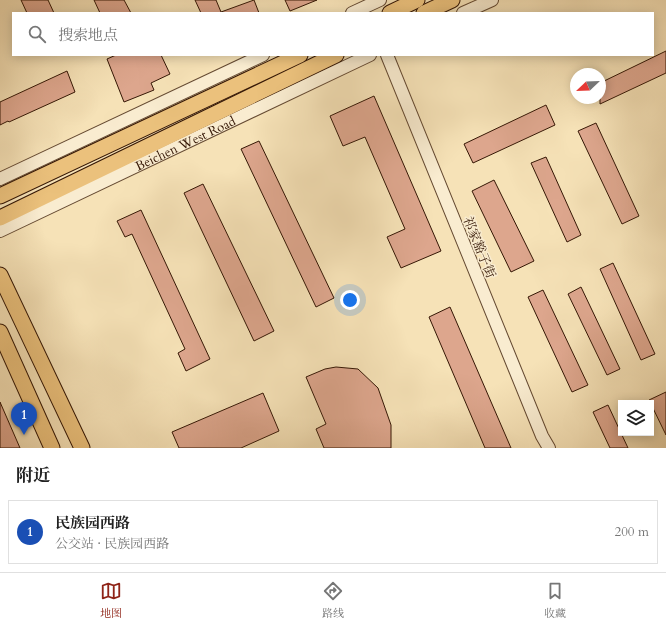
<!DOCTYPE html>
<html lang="zh">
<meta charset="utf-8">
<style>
:root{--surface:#fff;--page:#f6f6f6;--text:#222;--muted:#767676;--line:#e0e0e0;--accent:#8f2418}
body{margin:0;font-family:Cardo,"Noto Serif SC",serif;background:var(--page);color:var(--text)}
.controls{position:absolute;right:12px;bottom:12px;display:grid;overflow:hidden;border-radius:0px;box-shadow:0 2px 10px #0003}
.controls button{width:36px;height:36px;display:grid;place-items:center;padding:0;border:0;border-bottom:1px solid var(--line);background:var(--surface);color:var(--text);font:20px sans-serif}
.compass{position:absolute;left:570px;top:68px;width:36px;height:36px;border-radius:50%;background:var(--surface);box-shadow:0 2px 10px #0003;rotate:247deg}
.you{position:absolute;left:350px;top:300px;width:14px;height:14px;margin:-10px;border:3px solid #fff;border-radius:50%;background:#1a73e8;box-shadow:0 0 0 6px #1a73e833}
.badge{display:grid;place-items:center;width:26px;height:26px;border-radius:50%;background:var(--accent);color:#fff;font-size:13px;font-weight:700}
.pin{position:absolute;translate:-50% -33px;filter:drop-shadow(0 1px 2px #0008)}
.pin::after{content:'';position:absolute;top:21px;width:14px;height:12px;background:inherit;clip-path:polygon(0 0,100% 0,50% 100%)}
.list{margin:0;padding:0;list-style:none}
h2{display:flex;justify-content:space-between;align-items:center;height:52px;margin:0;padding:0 16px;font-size:17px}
h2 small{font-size:13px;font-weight:400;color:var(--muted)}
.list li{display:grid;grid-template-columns:26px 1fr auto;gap:12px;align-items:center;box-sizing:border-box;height:64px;margin:0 8px 8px;padding:0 8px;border:1px solid var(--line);border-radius:0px}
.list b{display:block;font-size:15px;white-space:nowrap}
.list p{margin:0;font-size:13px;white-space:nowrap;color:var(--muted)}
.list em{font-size:13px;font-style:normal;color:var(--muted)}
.icon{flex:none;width:22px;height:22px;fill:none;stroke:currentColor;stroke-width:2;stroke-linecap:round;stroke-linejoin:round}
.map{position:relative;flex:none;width:666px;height:448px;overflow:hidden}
.search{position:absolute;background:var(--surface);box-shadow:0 2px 10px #0003;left:12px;right:12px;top:12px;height:44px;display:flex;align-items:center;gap:10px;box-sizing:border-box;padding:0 14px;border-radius:0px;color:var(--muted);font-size:15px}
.sheet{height:124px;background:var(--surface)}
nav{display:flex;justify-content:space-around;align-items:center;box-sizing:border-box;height:56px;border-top:1px solid var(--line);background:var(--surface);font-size:11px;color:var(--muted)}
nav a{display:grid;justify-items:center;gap:2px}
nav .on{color:var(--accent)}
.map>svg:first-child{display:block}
.building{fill:#dda68d;stroke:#351705}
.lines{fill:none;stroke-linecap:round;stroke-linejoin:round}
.minor-casing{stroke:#654a32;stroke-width:14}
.major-casing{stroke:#351705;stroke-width:17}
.minor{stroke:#f9ecd0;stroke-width:12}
.major{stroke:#ebc17c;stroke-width:15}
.labels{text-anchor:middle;stroke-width:3;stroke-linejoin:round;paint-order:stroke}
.street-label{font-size:13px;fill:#351705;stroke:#f9ecd0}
</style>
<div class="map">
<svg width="666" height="448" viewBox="0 0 666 448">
<rect width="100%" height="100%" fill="#f6e2b7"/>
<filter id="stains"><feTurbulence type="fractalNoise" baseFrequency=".005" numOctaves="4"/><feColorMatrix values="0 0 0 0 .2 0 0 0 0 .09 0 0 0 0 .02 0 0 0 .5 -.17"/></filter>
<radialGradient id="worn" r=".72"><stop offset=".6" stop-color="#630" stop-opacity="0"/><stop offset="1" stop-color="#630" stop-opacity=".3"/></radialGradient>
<!-- building -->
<g class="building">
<polygon points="21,0 48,0 54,13 27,13"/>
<polygon points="94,0 124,0 131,13 100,13"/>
<polygon points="195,0 216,0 221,12 254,0 259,13 201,13"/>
<polygon points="285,0 317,0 290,11"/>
<polygon points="666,51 666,73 600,104 600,83"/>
<polygon points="116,55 161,55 170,74 151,83 154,90 124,102 107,59"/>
<polygon points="67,71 75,92 9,122 8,121 0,125 0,102"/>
<polygon points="374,96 441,251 401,268 387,237 405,229 365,137 343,146 330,116"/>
<polygon points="546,105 555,125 473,163 464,144"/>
<polygon points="596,123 639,216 622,224 578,131"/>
<polygon points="259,141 334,298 316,307 241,149"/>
<polygon points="546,157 581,235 567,242 531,163"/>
<polygon points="494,180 534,261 511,272 472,191"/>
<polygon points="203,184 274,331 254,341 184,193"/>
<polygon points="141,210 210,359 186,371 178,353 185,349 132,234 125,237 117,221"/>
<polygon points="613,263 655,354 641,360 600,269"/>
<polygon points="581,287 620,369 607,375 568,294"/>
<polygon points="543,290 588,385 572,392 528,297"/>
<polygon points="450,307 511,448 485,448 429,317"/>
<polygon points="336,367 358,369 378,388 391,425 391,448 324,448 316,429 326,424 306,377 325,369"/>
<polygon points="666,392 666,435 649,400"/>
<polygon points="263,393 279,431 241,448 179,448 172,432"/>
<polygon points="0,402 20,448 0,448"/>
<polygon points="608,405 628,448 610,448 593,412"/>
</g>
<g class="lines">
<defs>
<g id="minor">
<polyline points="352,13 380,0"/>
<polyline points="463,13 492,0"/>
<polyline points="387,55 542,436 549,448"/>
<polyline points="0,179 263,55"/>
<path id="s1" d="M 0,231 L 370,55"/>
</g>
<g id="major">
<polyline points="390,13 417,0"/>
<polyline points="424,13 452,0"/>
<polyline points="0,196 300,55"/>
<polyline points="0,218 336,55"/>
<polyline points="0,275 82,448"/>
<polyline points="0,332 52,448"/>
</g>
</defs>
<!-- minor casing -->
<use href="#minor" class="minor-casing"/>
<!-- major casing -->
<use href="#major" class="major-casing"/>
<!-- minor -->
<use href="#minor" class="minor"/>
<!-- major -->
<use href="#major" class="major"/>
</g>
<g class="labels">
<!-- street labels -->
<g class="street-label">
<text dy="5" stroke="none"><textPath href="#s1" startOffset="205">Beichen West Road</textPath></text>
<text transform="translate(480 247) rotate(68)" y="5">祁家豁子街</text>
</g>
</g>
<rect width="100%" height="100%" filter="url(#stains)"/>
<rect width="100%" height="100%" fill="url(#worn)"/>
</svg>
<div class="controls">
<button><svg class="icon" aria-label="layers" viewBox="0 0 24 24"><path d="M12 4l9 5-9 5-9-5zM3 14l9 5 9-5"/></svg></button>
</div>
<svg class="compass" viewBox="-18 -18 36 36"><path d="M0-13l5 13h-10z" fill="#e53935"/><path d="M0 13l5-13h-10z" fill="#767676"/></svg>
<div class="you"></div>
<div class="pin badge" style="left:24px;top:435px;background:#1a4fb4">1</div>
<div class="search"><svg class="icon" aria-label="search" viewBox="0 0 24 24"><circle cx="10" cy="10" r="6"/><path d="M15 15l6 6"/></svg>搜索地点</div>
</div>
<section class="sheet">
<h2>附近<small></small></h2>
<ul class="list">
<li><span class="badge" style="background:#1a4fb4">1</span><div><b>民族园西路</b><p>公交站 · 民族园西路</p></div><em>200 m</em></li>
</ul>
</section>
<nav>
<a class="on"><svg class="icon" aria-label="map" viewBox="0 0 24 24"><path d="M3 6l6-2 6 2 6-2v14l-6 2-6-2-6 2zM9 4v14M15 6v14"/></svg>地图</a>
<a><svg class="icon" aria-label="directions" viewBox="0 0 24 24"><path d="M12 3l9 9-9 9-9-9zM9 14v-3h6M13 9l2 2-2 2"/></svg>路线</a>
<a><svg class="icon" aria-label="saved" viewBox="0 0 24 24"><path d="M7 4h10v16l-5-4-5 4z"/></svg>收藏</a>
</nav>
